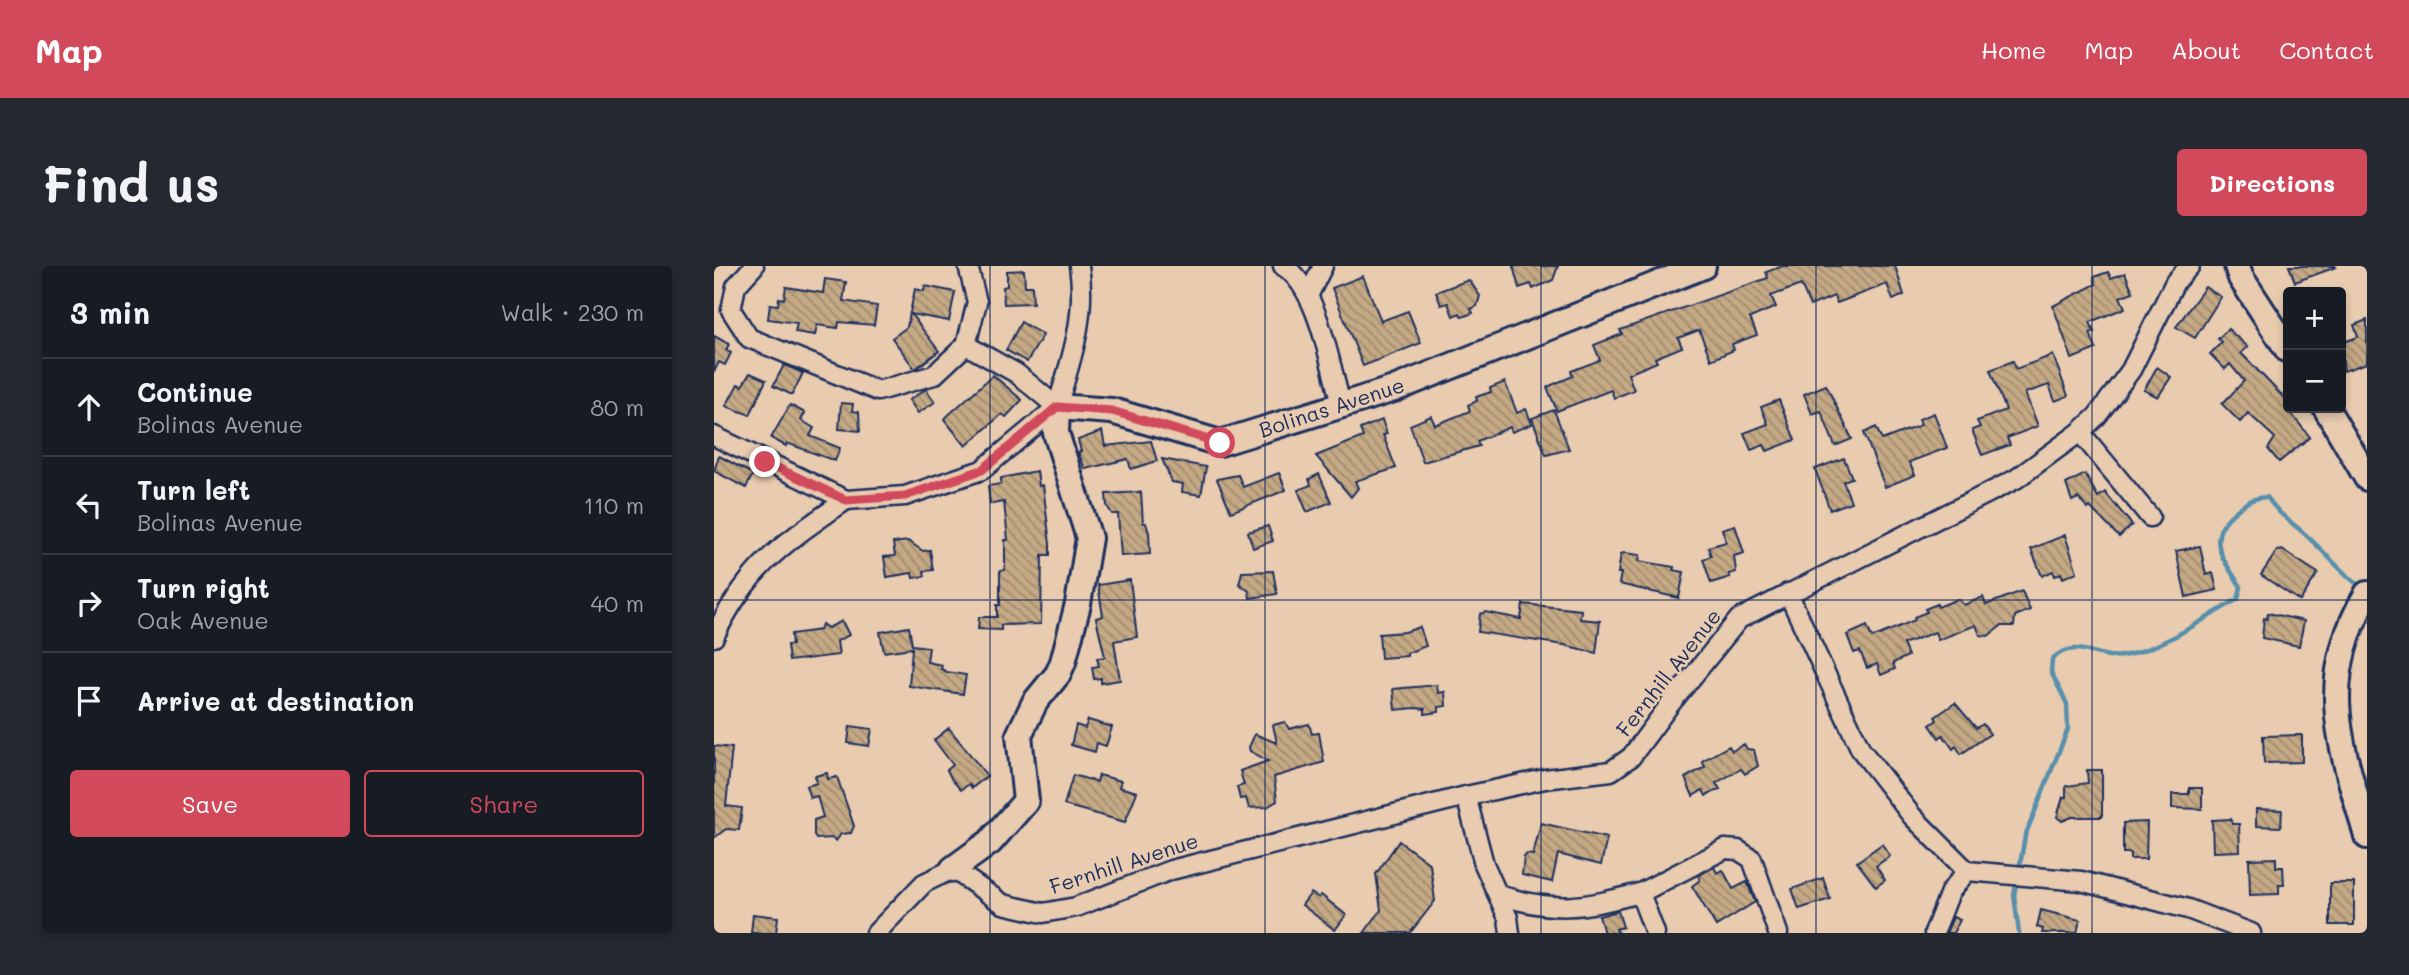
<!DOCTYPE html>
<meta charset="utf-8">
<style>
:root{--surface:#171b24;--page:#242831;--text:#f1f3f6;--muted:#9ea1a6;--line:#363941;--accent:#d1495b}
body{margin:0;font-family:Mali,sans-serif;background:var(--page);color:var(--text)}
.controls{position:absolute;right:21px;top:21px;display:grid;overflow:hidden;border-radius:7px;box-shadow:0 4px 10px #0003}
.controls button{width:63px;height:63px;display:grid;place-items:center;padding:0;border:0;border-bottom:2px solid var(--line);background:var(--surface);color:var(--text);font:35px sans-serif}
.stop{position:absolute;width:21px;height:21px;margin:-16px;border:5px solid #d1495b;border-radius:50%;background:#fff}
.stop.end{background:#d1495b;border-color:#fff;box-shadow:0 2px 7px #0008}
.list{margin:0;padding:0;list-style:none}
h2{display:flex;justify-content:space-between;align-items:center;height:91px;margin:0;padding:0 28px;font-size:30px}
h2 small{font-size:23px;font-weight:400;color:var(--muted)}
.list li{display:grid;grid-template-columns:46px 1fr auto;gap:21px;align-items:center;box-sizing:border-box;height:98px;padding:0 28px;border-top:2px solid var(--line)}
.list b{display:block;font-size:26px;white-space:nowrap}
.list p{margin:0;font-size:23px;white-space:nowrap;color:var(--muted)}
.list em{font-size:23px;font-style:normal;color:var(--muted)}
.actions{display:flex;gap:14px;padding:21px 28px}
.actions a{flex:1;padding:16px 0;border:2px solid var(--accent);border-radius:7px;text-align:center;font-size:24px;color:var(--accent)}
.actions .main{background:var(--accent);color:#fff}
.icon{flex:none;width:38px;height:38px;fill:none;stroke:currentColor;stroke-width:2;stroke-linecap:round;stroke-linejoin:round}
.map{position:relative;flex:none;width:1653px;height:667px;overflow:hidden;border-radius:7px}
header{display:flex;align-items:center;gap:42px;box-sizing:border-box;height:98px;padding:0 35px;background:var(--accent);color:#fff}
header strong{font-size:33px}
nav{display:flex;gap:38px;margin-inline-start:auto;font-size:24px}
.intro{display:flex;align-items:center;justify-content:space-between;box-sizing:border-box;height:168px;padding:0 42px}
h1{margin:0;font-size:49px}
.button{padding:18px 32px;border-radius:7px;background:var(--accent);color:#fff;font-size:24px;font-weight:700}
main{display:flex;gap:42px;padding:0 42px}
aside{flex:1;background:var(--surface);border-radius:7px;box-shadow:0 4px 10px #0003}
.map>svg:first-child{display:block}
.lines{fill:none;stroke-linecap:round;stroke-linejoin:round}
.stream{stroke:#5990ac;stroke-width:4.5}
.building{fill:url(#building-back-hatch);stroke:#1b2f5e;stroke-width:2}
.street-casing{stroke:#1b2f5e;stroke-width:23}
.secondary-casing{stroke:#1b2f5e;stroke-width:30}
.street{stroke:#e9ccb0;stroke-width:18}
.secondary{stroke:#e9ccb0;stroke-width:24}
.route{stroke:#d1495b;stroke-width:9}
.grid{fill:none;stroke:#1b2f5e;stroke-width:2;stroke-opacity:0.55}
.labels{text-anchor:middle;stroke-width:5;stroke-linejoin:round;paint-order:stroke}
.street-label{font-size:21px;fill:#1b2f5e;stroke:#e9ccb0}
</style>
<header>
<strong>Map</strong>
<nav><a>Home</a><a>Map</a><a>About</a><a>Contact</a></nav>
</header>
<div class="intro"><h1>Find us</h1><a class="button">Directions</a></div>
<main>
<aside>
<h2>3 min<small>Walk · 230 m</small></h2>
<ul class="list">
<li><svg class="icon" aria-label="ahead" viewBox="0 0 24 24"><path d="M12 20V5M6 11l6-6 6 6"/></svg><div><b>Continue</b><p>Bolinas Avenue</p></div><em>80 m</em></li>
<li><svg class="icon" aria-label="left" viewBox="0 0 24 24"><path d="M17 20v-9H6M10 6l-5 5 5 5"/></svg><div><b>Turn left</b><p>Bolinas Avenue</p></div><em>110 m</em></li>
<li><svg class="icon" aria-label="right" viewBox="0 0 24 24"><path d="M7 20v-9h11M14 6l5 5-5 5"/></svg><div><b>Turn right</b><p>Oak Avenue</p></div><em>40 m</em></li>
<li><svg class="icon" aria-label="arrive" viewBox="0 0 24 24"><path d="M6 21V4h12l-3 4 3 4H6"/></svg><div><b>Arrive at destination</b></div></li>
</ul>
<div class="actions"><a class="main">Save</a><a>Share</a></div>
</aside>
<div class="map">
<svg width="1653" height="667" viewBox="0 0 1653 667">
<defs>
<pattern id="building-back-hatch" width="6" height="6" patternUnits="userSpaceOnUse" patternTransform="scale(1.75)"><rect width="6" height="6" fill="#c5a984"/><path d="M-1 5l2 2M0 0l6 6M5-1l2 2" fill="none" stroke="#9f8a6f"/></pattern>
</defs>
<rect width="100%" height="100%" fill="#e9ccb0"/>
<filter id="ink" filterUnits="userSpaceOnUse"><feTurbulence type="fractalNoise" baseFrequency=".0143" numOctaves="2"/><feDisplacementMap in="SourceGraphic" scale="14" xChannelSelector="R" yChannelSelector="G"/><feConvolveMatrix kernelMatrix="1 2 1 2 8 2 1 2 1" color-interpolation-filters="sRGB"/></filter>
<g filter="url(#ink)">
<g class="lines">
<!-- stream -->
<g class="stream">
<path d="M 1305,604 L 1311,570 L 1354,463 L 1353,438 L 1337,406 L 1338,393 C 1366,369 1382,397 1413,389 C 1453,380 1489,353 1524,333 L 1527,321 C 1508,291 1489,271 1523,244 C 1534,235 1539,232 1553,231 C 1563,246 1572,252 1585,263 C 1607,281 1624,304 1647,321"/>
<polyline points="1303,613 1300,629 1305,667"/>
</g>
</g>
<!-- building -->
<g class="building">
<polygon points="799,0 844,0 839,14 819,23 817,18 805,22"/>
<polygon points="1069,0 1181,0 1190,29 1179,34 1173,18 1123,37 1120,30 1096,40 1087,19 1057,30 1062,41 1036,52 1043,69 1018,78 1020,84 997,94 985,64 964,72 968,81 941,92 943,96 914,108 920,124 900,132 897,124 843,145 833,121 859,110 857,105 886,94 880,79 908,68 906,64 1054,12 1052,6"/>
<polygon points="1575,0 1621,0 1622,1 1581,16"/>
<polygon points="310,4 311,20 318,20 319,37 290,38 289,21 293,20 293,5"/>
<polygon points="1394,6 1397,12 1411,7 1419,26 1406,31 1411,42 1376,56 1380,66 1376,67 1382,83 1358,93 1339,40 1382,18 1380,11"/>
<polygon points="649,10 667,55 694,45 707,77 649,100 618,22"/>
<polygon points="111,13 132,16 129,35 163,40 160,59 125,56 124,62 103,59 101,69 81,66 83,57 54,53 56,38 64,39 65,32 70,33 72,21 109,27"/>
<polygon points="755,14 766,30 763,40 757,43 759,47 748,51 746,47 739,50 734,37 727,39 722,26"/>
<polygon points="211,20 241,26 235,55 197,48 225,85 201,103 178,72 193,61 201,23 210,25"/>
<polygon points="1491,21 1507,31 1481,72 1462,61"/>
<polygon points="1653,54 1653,97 1630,105 1627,77 1644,71 1640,59"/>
<polygon points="307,56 329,69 313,96 292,84"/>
<polygon points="1514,63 1534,81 1527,87 1574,136 1574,142 1580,142 1576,146 1596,171 1565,196 1554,183 1561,172 1534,147 1526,156 1508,138 1530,115 1516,98 1511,103 1496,88 1508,76 1504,73"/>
<polygon points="0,70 15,78 12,84 17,87 11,99 5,96 0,106"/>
<polygon points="1339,89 1354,130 1341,135 1335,119 1311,127 1324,160 1293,172 1296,179 1268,189 1258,164 1266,161 1263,155 1292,144 1276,104 1299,95 1302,103"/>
<polygon points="70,99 89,107 78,129 59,120"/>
<polygon points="1443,101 1457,111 1444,131 1430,124"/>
<polygon points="36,107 52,114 36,149 12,140 24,118 28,120"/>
<polygon points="279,109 308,134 292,151 288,148 252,180 230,153"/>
<polygon points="791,116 803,147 812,143 818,158 798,166 796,161 763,175 765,180 709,196 696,159 717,150 721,159 756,145 754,139 763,135 762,131 777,126 776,122"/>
<polygon points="1112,119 1138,173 1121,180 1107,145 1098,148 1090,128"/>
<polygon points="212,123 221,136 204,147 195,134"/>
<polygon points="1065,134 1081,174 1053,185 1050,179 1037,184 1030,167 1054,158 1047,141"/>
<polygon points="127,137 139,138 138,145 145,146 146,165 125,163"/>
<polygon points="76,139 91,147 87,154 100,162 96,170 126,182 121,195 73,177 72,180 57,172"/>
<polygon points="840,144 855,183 832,189 818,152"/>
<polygon points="1220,147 1233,182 1195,196 1201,209 1171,221 1150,167 1162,161 1168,174 1207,159 1205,153"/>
<polygon points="668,154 673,168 669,169 682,202 641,215 644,222 637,231 602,190 649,171 646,163"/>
<polygon points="388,165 391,180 437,175 443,195 417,203 414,193 371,203 364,186 367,185 364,174"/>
<polygon points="5,190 39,208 32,222 0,205"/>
<polygon points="1130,192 1138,212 1129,215 1137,236 1116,244 1101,203"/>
<polygon points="448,193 492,201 487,229 468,226 469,218 458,216"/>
<polygon points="323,205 325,220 329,219 336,278 336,289 328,289 327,358 287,359 287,364 264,363 265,351 283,351 283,339 286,339 286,305 291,304 291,274 294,274 290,236 276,238 274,220 287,218 287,212"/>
<polygon points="565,207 572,224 517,246 503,213 524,209 529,221"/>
<polygon points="605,208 617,236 593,246 584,224 597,219 595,213"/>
<polygon points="1371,208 1384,231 1391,226 1418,259 1405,271 1376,241 1374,243 1364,232 1358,235 1352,218"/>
<polygon points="427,226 429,257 432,257 435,267 436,288 407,290 404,248 398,248 393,240 392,228"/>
<polygon points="1021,259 1030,287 1020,290 1022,306 1015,308 1016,311 997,317 989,293 997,290 994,281 1012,276 1008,263"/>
<polygon points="554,260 559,275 539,282 534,266"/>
<polygon points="1351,269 1363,306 1349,312 1347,307 1341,310 1339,305 1328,310 1317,283"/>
<polygon points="194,275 209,285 216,284 219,304 210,305 211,310 199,312 198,307 173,311 170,291 181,290 179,277"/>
<polygon points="1486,280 1492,309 1499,307 1503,324 1472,331 1462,285"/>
<polygon points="1568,284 1604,307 1586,335 1547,309 1563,285"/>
<polygon points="910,287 926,289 925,295 960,301 959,304 970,306 965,332 905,318 907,307 904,307 907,288"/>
<polygon points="559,305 563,328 536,332 535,325 525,318 528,306"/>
<polygon points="416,314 423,371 400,375 406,414 387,417 387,412 380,413 378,401 385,400 383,392 391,391 382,352 389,350 384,319"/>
<polygon points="1308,325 1316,344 1301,350 1300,360 1287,360 1274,370 1266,369 1262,359 1224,374 1221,366 1189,378 1194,390 1179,397 1181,403 1167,409 1163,398 1153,402 1146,385 1140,387 1133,369 1153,360 1158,372 1201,354 1200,351 1213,346 1211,343 1223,338 1224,341 1244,333 1250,339 1269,331 1272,339"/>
<polygon points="809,338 867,344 866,353 886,355 882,387 850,379 764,366 766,348 771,346 807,353"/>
<polygon points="1554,347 1590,355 1585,380 1548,372 1550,352 1553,353"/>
<polygon points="128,355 135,369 123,375 125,389 75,395 73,379 78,379 77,368 106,364 108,358 114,362"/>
<polygon points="195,361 198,379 215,381 213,396 228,399 227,403 233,406 252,409 249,428 195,420 198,382 170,386 166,366"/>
<polygon points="706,361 712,380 693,387 693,390 667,392 665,368 691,366"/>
<polygon points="723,419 724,427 731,426 732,440 725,441 725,446 711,448 711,443 701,442 681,444 679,423"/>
<polygon points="1241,437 1262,462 1269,458 1276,468 1247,488 1242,480 1239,483 1229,469 1225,472 1216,459 1223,454 1221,451"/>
<polygon points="374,454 398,461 392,480 383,477 381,486 357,479 362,459 371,462"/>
<polygon points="571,456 575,463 595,458 598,468 605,467 610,496 560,511 563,535 553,541 535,542 532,532 526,533 523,521 530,519 526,505 554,495 536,485 535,481 541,468 563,477 559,459"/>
<polygon points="136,460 158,463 155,480 134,477"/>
<polygon points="235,462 273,510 258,522 255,518 247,524 238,514 233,504 239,499 220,474"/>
<polygon points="1588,469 1588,496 1550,497 1549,470"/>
<polygon points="1030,478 1033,483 1040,484 1044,500 1031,508 1027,503 1002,517 1006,523 992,530 989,524 979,530 971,512 991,501 988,495 1015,480 1018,485"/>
<polygon points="0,480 18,482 12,540 28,542 25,564 12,563 0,572"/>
<polygon points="1373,504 1388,504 1388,551 1358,551 1348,555 1343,551 1349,531 1352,531 1352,520 1374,517"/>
<polygon points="113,507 114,513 123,511 140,560 137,567 127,568 122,575 118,572 102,573 100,569 100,554 109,551 103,530 96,532 92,520 103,517 101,510"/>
<polygon points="359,509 383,516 385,509 407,515 405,521 423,526 411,556 350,539"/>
<polygon points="1475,522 1488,522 1488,543 1458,542 1458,528 1475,528"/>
<polygon points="1542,543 1568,544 1567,561 1542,560"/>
<polygon points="1517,553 1518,558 1525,558 1526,585 1499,586 1498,554"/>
<polygon points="1433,556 1432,593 1416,593 1416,587 1409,587 1409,557"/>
<polygon points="827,557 893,572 887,599 844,588 838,616 808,609 810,591 813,588 819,589"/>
<polygon points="685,575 716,598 721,635 696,667 650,667 667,644 662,608"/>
<polygon points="1168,578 1176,590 1162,600 1171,614 1162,621 1143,596"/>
<polygon points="1562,592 1562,601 1569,601 1570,619 1565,619 1565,628 1536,629 1535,593"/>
<polygon points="1000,601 1003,607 1009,604 1019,623 1033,616 1041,636 1002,660 978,620 986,614 984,610"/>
<polygon points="1109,612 1116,633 1085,643 1078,623"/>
<rect x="1616" y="617" width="24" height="42"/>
<polygon points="597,627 605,632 607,629 632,649 621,664 588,639"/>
<polygon points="1327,644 1366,654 1363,667 1328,667 1329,663 1323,661"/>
<polygon points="904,645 909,661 902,663 904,667 890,667 885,650"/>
<polygon points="39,648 64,651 62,667 37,667"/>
<polygon points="1239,651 1246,654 1239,667 1232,667"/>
</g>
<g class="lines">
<defs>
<g id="street">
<polyline points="40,0 22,20 17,44 35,72 164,125 220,109 252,79 302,107 343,141"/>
<path d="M 569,0 C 605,22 616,101 628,142"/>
<polyline points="595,28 609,0"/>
<polyline points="252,79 263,36 254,0"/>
<path d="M 343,141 C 357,94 373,50 365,0"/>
<polyline points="1366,166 1436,251"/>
<polyline points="0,170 132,234 191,230 268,204 343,141"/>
<polyline points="1074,327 1147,484 1198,550 1253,605 1367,615 1474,643 1537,667"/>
<path d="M 0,371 C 35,299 69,278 132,234"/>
<polyline points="752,530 770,598 794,652 796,667"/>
<path d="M 785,629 C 843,647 867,642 926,627"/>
<polyline points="162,667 210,617 239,603 289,638 329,647 362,641 457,604 752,530 831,513 897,505 917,491 957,437 1025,353 1302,213 1366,166 1383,150 1417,104 1461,16 1476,0"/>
<polyline points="941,667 926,627 1011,583 1024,584 1038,593 1064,667"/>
<polyline points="1220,667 1236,626 1253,605"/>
</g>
<g id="secondary">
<polyline points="1523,0 1527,12 1574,84"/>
<polyline points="1612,142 1653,212"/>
<path d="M 1653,328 C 1601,416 1627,480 1653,570"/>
<polyline points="239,603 276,576 312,535 305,469 321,436 344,408 349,396 364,338 375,272 342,167 343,141 398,145 506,177 680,123 989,0"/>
</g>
</defs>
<!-- street casing -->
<use href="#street" class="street-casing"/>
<!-- secondary casing -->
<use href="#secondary" class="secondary-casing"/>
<!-- street -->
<use href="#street" class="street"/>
<!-- secondary -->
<use href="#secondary" class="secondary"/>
</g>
</g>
<g class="lines" filter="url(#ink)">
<!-- route -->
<polyline class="route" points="51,196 132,234 191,230 268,204 343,141 398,145 506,177"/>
</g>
<!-- grid -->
<path class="grid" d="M 276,0 L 276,667M 551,0 L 551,667M 827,0 L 827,667M 1102,0 L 1102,667M 1378,0 L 1378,667M 0,334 L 1653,334"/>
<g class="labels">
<!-- street labels -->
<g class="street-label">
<text transform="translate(618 142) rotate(-18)" y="7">Bolinas Avenue</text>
<text transform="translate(955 407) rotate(-52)" y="7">Fernhill Avenue</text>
<text transform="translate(410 598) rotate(-18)" y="7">Fernhill Avenue</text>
</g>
</g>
</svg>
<div class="controls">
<button>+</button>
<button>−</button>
</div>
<div class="stop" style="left:506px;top:177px"></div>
<div class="stop end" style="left:51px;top:196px"></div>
</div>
</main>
